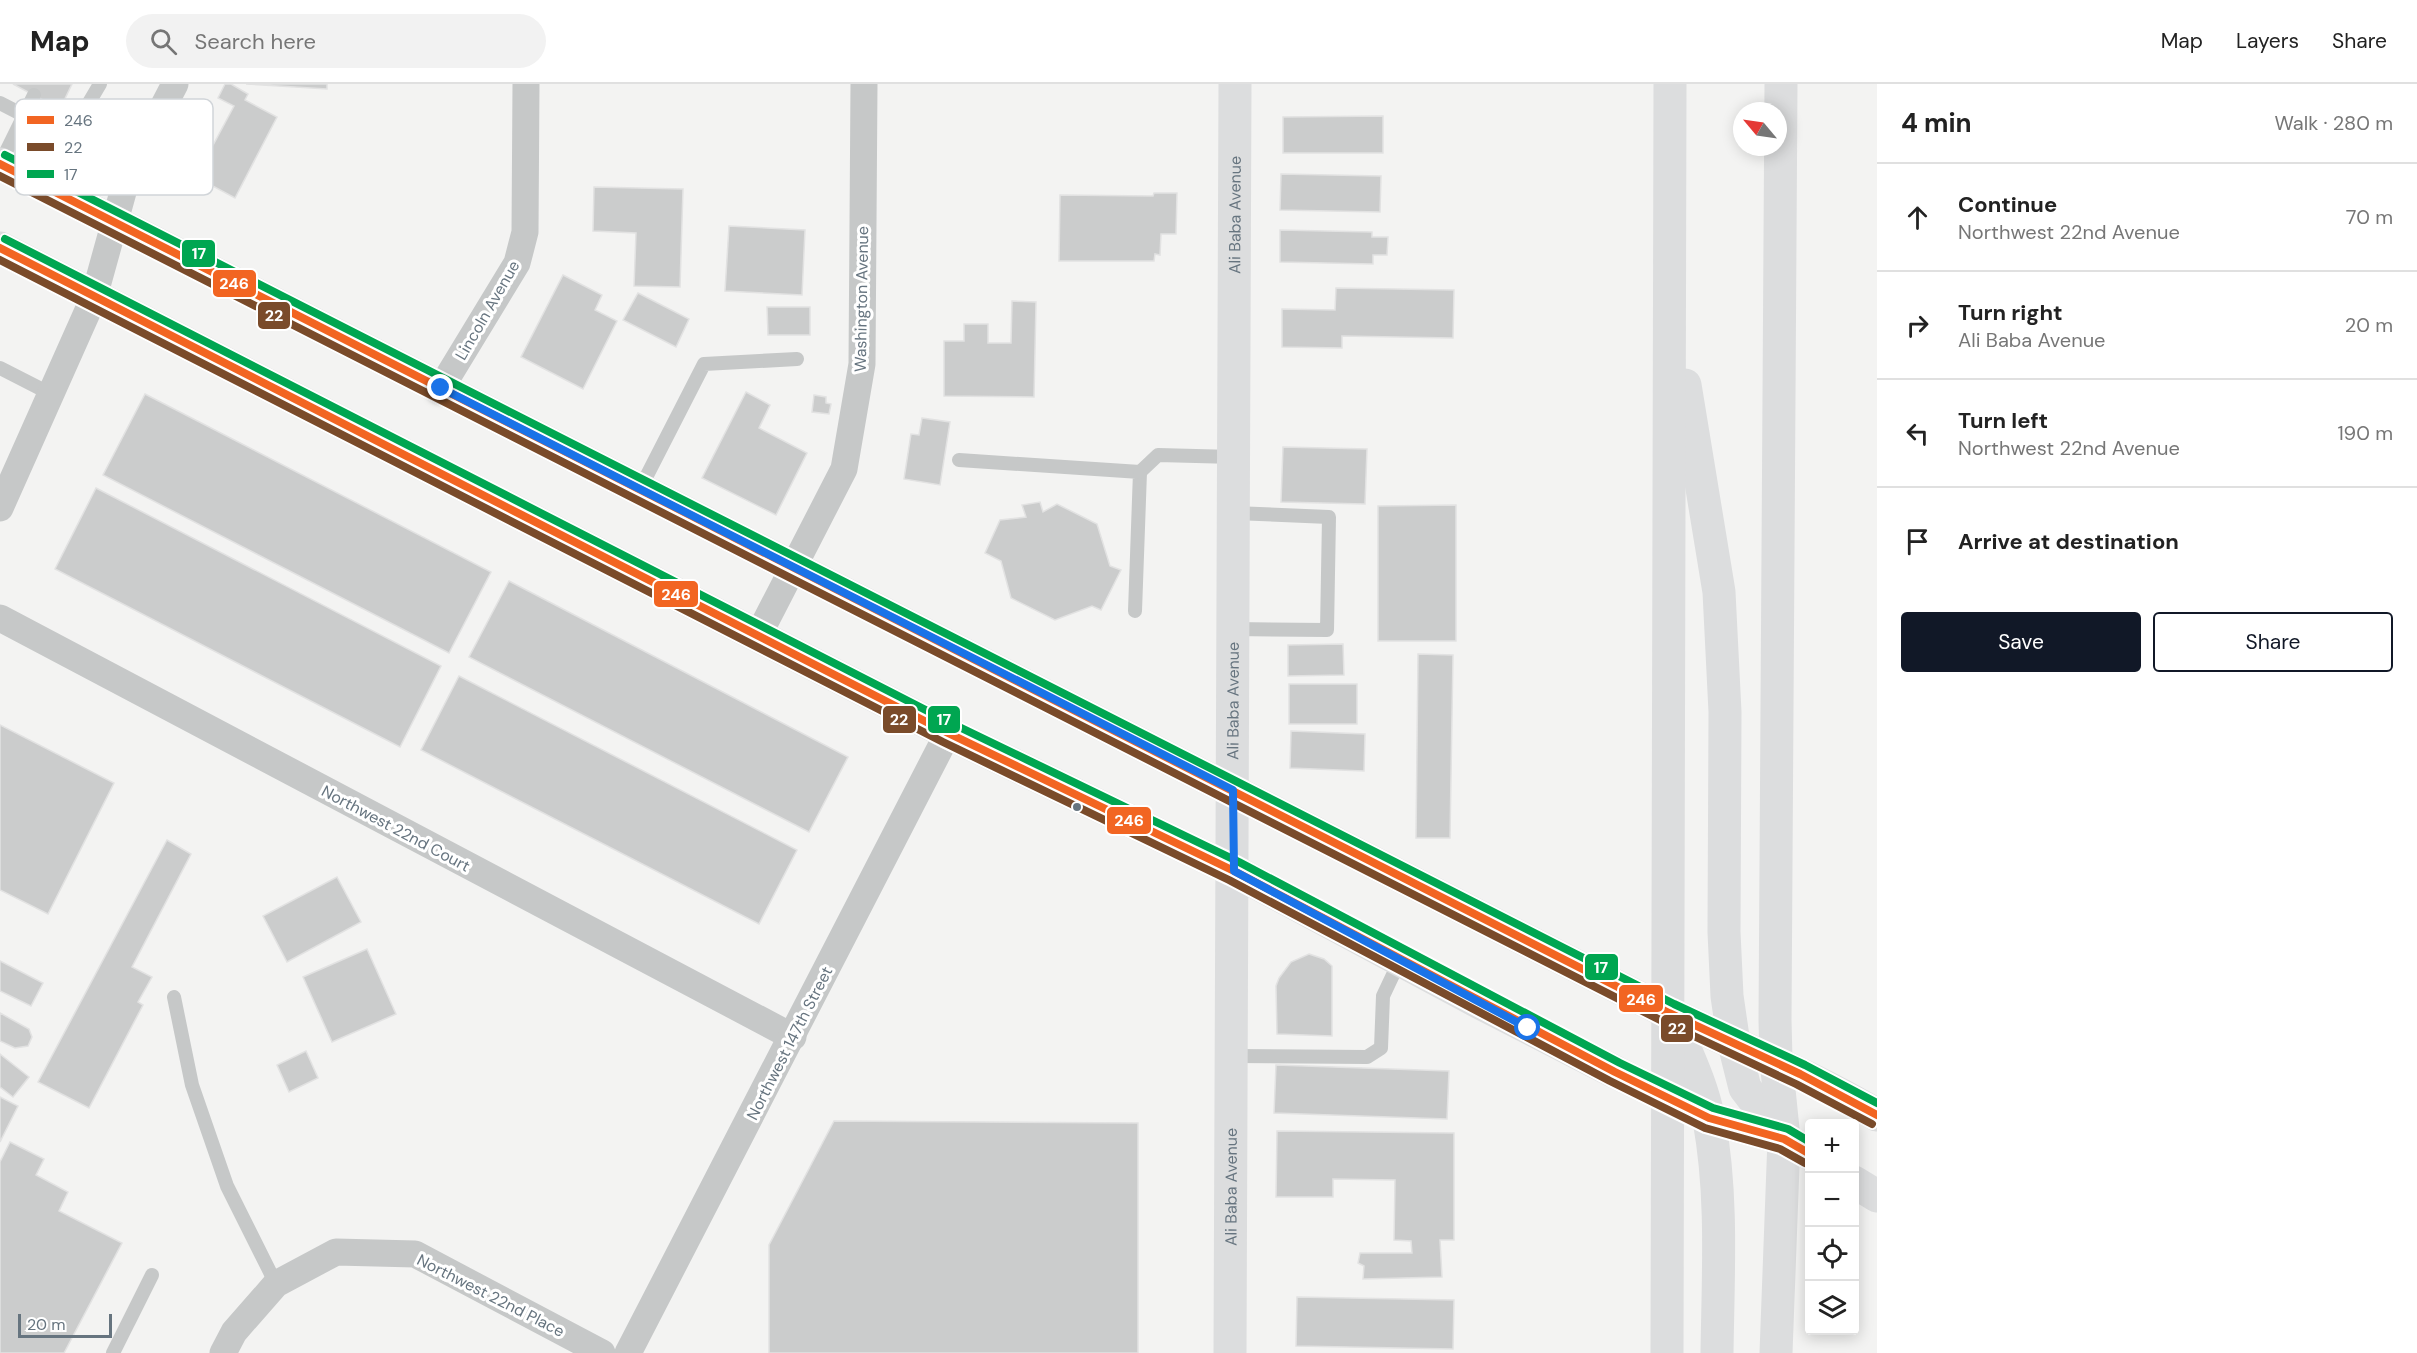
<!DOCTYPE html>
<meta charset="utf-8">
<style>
:root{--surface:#fff;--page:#f2f2f2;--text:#222;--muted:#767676;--line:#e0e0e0;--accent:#111827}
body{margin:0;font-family:"DM Sans",sans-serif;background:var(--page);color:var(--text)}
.controls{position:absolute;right:18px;bottom:18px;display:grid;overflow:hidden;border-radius:6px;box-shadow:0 3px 15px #0003}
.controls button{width:54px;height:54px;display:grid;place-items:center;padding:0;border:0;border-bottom:2px solid var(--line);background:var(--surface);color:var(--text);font:30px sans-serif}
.compass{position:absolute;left:1733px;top:18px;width:54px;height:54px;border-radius:50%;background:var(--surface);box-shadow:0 3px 15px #0003;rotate:299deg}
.scale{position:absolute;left:18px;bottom:15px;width:94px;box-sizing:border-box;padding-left:6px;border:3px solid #66747f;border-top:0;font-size:16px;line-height:21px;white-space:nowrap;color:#66747f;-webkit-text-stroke:4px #fff;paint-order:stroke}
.stop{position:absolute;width:18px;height:18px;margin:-14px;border:4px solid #1a73e8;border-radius:50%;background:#fff}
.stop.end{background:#1a73e8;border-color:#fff;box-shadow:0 2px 6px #0008}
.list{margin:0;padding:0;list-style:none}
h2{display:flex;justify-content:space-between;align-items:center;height:78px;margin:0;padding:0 24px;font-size:26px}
h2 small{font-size:20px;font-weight:400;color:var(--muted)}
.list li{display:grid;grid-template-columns:39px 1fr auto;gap:18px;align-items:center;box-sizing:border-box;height:108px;padding:0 24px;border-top:2px solid var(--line)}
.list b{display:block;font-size:22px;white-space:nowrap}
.list p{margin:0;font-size:20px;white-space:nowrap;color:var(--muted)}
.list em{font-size:20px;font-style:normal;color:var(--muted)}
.actions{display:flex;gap:12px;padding:18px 24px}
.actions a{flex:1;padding:14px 0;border:2px solid var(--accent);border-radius:6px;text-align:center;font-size:21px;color:var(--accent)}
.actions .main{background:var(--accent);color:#fff}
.icon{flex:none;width:33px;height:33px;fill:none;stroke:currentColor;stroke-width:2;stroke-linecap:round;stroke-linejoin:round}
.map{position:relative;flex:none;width:1877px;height:1269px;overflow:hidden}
header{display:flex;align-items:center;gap:36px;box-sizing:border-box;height:84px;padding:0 30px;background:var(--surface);border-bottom:2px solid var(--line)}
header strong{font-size:28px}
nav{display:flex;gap:33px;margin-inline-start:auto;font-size:21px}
.search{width:420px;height:54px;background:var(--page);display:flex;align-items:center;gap:15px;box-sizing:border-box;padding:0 21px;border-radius:33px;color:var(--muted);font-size:22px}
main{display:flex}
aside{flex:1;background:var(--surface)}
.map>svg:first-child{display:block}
.building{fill:#cbcccc;stroke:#e2e2e2;stroke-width:1.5}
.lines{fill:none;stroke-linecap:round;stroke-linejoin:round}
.lane{stroke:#c6c8c8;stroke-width:14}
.street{stroke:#c6c8c8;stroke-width:27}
.secondary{stroke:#dcddde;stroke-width:33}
.primary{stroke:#dcddde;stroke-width:33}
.bus-1-casing{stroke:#fff;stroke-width:12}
.bus-2-casing{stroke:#fff;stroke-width:12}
.bus-3-casing{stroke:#fff;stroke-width:12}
.bus-1{stroke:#f26522;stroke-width:8}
.bus-2{stroke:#7a4b2a;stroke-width:8}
.bus-3{stroke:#00a651;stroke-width:8}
.route{stroke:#1a73e8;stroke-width:8}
.bus-dot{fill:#66747f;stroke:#fff;stroke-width:2}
.labels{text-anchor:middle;stroke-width:6;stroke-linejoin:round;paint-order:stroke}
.street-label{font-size:16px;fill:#66747f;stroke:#fff}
.key{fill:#fff;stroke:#d1d5d9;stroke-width:1.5}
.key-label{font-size:16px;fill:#66747f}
.line-badge{stroke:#fff;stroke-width:2}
.badge-label{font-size:16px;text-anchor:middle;font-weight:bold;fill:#fff}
</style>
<header>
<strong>Map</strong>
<div class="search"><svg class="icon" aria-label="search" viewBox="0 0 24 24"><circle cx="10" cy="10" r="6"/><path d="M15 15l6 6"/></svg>Search here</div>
<nav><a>Map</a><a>Layers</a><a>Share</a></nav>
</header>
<main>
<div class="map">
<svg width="1877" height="1269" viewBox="0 0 1877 1269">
<rect width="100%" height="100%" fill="#f3f3f2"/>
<!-- building -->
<g class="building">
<polygon points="13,0 72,0 60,25"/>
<polygon points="225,0 231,0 248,10 245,16 277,33 235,114 196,93 234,22 218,14"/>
<polygon points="246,0 327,0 327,5"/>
<polygon points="1383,32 1383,69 1283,69 1283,33"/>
<polygon points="1281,90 1381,92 1380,128 1280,126"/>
<polygon points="594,103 683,105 680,203 634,202 636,149 593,147"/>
<polygon points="1154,109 1177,109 1176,150 1161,150 1160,171 1155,170 1154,177 1059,177 1060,111 1153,112"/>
<polygon points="729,142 805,146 802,211 725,207"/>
<polygon points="1280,146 1372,148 1372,153 1388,153 1387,171 1373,171 1373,180 1280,178"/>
<polygon points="563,191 602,211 595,226 617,237 583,305 521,273"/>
<polygon points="1336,204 1454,206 1453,254 1342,252 1342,264 1282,263 1282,225 1335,226"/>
<polygon points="638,209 689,235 676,263 623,236"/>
<polygon points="1012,217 1036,218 1034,313 944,312 944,257 964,257 964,240 988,240 988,259 1011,259"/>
<polygon points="767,223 810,223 810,251 768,251"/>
<polygon points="746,308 770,321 759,344 807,369 776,431 702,394"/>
<polygon points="145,310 491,488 449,569 103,391"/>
<polygon points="814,311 826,313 826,319 831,320 829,330 812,328"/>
<polygon points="922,334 950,338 940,401 904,395 911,350 919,351"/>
<polygon points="1283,363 1367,365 1365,420 1281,418"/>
<polygon points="96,404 441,582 400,663 55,485"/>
<polygon points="1040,418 1043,428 1057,420 1097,440 1110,482 1121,486 1101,526 1092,522 1055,536 1011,514 1001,477 985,469 1000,436 1026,433 1022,421"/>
<polygon points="1456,421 1456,557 1378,557 1378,422"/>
<polygon points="509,497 848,673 809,748 469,573"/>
<polygon points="1343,560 1344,591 1288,592 1288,561"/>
<polygon points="1418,570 1453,571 1450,754 1416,754"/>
<polygon points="459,592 797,766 759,840 421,666"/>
<rect x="1289" y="600" width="68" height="40"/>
<polygon points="0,641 114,699 48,830 0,806"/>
<polygon points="1291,647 1365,650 1364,687 1290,684"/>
<polygon points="167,756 191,770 132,883 152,893 138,918 143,921 89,1024 38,998"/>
<polygon points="337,793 361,838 287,878 263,832"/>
<polygon points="367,865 396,930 332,958 303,893"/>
<polygon points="1309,870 1324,875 1332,882 1332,952 1277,950 1276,902 1279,894 1291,878"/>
<polygon points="0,877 43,899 31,922 0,907"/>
<polygon points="0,929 29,945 32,953 28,962 15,964 0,957"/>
<polygon points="306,967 318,994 289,1008 277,981"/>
<polygon points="0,970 29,993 13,1013 0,1003"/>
<polygon points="1276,981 1449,987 1447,1035 1274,1029"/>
<polygon points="0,1013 18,1022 0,1058"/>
<polygon points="834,1037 1138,1039 1138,1269 769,1269 769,1161"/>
<polygon points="1277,1047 1454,1049 1454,1156 1440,1156 1442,1193 1363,1195 1364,1182 1358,1179 1360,1169 1412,1169 1411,1157 1394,1156 1395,1096 1333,1095 1333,1113 1276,1113"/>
<polygon points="10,1058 44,1075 36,1091 68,1108 59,1127 122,1159 64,1269 0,1269 0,1078"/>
<polygon points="1297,1213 1454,1216 1453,1265 1296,1262"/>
</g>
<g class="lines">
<!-- lane -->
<g class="lane">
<polyline points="0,19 60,50 71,49 100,0"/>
<polyline points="0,80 34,11"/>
<polyline points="0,284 51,310"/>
<polyline points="959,376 1140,388 1135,527"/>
<polyline points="1140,388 1158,371 1234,373"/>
<polyline points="640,405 704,280 797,275"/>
<polyline points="1234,545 1327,546 1329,433 1234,429"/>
<polyline points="174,913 192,1001 227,1102 276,1200"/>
<polyline points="1233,972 1367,973 1381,964 1383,912 1400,876"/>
<polyline points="113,1269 152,1191"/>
</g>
<!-- street -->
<g class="street">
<polyline points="441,304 517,179 525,148 526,0"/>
<polyline points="0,424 94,213 128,90 175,0"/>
<polyline points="0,534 793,953"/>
<polyline points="758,552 844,385 862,280 864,0"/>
<polyline points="223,1269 234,1248 276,1200 336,1168 415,1170 602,1269"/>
<polyline points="628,1269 948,649"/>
</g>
<!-- secondary -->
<g class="secondary">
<path d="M 0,80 L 1669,929 C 1739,963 1810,991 1877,1031"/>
<polyline points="0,164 948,649 1234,787 1480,919 1615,988 1709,1034 1784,1055 1810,1070"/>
<polyline points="1854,1098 1877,1112"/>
<path id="s1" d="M 1230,1269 L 1235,0"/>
</g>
<!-- primary -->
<g class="primary">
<polyline points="1685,301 1719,508 1725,628 1724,848 1727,912 1734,960 1745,1004 1784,1055"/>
<path d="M 1675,941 C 1688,972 1703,1003 1709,1036 C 1723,1112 1718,1192 1717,1269"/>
<polyline points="1667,1269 1670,0"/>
<polyline points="1776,1269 1784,1055 1776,976 1775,936 1781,0"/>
</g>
<defs>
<g id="bus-1">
<polyline points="0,80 1669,929 1800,990 1877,1031"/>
<polyline points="0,164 948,649 1234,787 1615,988 1709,1034 1784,1055 1810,1070"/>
</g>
<g id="bus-2">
<polyline points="0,92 1664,938 1796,1000 1872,1040"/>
<polyline points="0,176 943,658 1229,796 1610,997 1705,1044 1780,1065 1805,1079"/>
</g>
<g id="bus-3">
<polyline points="5,71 1674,920 1805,981 1877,1019"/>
<polyline points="5,155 953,640 1239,778 1620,979 1713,1024 1788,1045 1810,1058"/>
</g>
</defs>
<!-- bus-1 casing -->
<use href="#bus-1" class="bus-1-casing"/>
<!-- bus-2 casing -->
<use href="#bus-2" class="bus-2-casing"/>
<!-- bus-3 casing -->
<use href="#bus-3" class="bus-3-casing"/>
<!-- bus-1 -->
<use href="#bus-1" class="bus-1"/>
<!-- bus-2 -->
<use href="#bus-2" class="bus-2"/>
<!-- bus-3 -->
<use href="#bus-3" class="bus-3"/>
</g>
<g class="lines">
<!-- route -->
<polyline class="route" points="441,304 1233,706 1234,787 1528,944"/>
</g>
<!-- markers -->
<circle class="bus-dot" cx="1077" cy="723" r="5"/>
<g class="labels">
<!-- street labels -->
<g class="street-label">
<text dy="6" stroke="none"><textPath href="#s1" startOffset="1138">Ali Baba Avenue</textPath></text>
<text transform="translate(861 215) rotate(-89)" y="6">Washington Avenue</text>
<text transform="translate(487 226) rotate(-60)" y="6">Lincoln Avenue</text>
<text dy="6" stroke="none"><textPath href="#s1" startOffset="652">Ali Baba Avenue</textPath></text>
<text transform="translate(396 744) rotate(28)" y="6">Northwest 22nd Court</text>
<text transform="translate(789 959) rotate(-63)" y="6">Northwest 147th Street</text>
<text dy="6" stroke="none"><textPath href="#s1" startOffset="166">Ali Baba Avenue</textPath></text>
<text transform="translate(491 1211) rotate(27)" y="6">Northwest 22nd Place</text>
</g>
</g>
<!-- legend -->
<rect x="15" y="15" width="198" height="96" rx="9" class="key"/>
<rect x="27" y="32" width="27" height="8" fill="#f26522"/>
<rect x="27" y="59" width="27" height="8" fill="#7a4b2a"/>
<rect x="27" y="86" width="27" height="8" fill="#00a651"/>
<g class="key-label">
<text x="64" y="42">246</text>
<text x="64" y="69">22</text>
<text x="64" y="96">17</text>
</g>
<g class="line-badge">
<rect x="181" y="155" width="35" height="29" rx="6" fill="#00a651"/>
<rect x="212" y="185" width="45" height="29" rx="6" fill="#f26522"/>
<rect x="257" y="217" width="34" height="29" rx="6" fill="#7a4b2a"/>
<rect x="653" y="496" width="46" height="28" rx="6" fill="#f26522"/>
<rect x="927" y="621" width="34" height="29" rx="6" fill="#00a651"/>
<rect x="882" y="621" width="35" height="29" rx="6" fill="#7a4b2a"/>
<rect x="1106" y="722" width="46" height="29" rx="6" fill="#f26522"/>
<rect x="1584" y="869" width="35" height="28" rx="6" fill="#00a651"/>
<rect x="1618" y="900" width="46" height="29" rx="6" fill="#f26522"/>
<rect x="1660" y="930" width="34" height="29" rx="6" fill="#7a4b2a"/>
</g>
<g class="badge-label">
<text x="199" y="175">17</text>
<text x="234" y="205">246</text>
<text x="274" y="237">22</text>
<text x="676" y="516">246</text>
<text x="944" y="641">17</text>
<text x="899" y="641">22</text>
<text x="1129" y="742">246</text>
<text x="1601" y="889">17</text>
<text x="1641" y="921">246</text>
<text x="1677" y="950">22</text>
</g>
</svg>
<div class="controls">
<button>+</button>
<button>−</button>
<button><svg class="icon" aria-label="locate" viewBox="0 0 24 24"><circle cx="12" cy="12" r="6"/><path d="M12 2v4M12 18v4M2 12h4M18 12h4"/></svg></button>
<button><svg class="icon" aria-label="layers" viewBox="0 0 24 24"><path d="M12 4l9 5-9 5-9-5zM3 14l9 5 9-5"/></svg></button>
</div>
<svg class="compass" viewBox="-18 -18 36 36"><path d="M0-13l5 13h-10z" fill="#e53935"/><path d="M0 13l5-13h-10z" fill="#767676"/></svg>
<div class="scale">20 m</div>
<div class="stop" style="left:1528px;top:944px"></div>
<div class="stop end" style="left:441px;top:304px"></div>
</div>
<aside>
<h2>4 min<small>Walk · 280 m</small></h2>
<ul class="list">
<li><svg class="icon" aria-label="ahead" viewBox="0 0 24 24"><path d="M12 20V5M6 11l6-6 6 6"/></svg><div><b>Continue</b><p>Northwest 22nd Avenue</p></div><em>70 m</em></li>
<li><svg class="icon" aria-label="right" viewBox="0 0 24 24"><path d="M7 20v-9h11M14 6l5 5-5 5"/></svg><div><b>Turn right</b><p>Ali Baba Avenue</p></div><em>20 m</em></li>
<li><svg class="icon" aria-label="left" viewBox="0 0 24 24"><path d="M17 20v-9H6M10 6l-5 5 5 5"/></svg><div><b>Turn left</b><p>Northwest 22nd Avenue</p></div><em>190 m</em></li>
<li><svg class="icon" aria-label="arrive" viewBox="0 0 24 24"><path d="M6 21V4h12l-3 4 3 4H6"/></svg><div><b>Arrive at destination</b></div></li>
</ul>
<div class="actions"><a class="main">Save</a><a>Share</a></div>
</aside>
</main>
